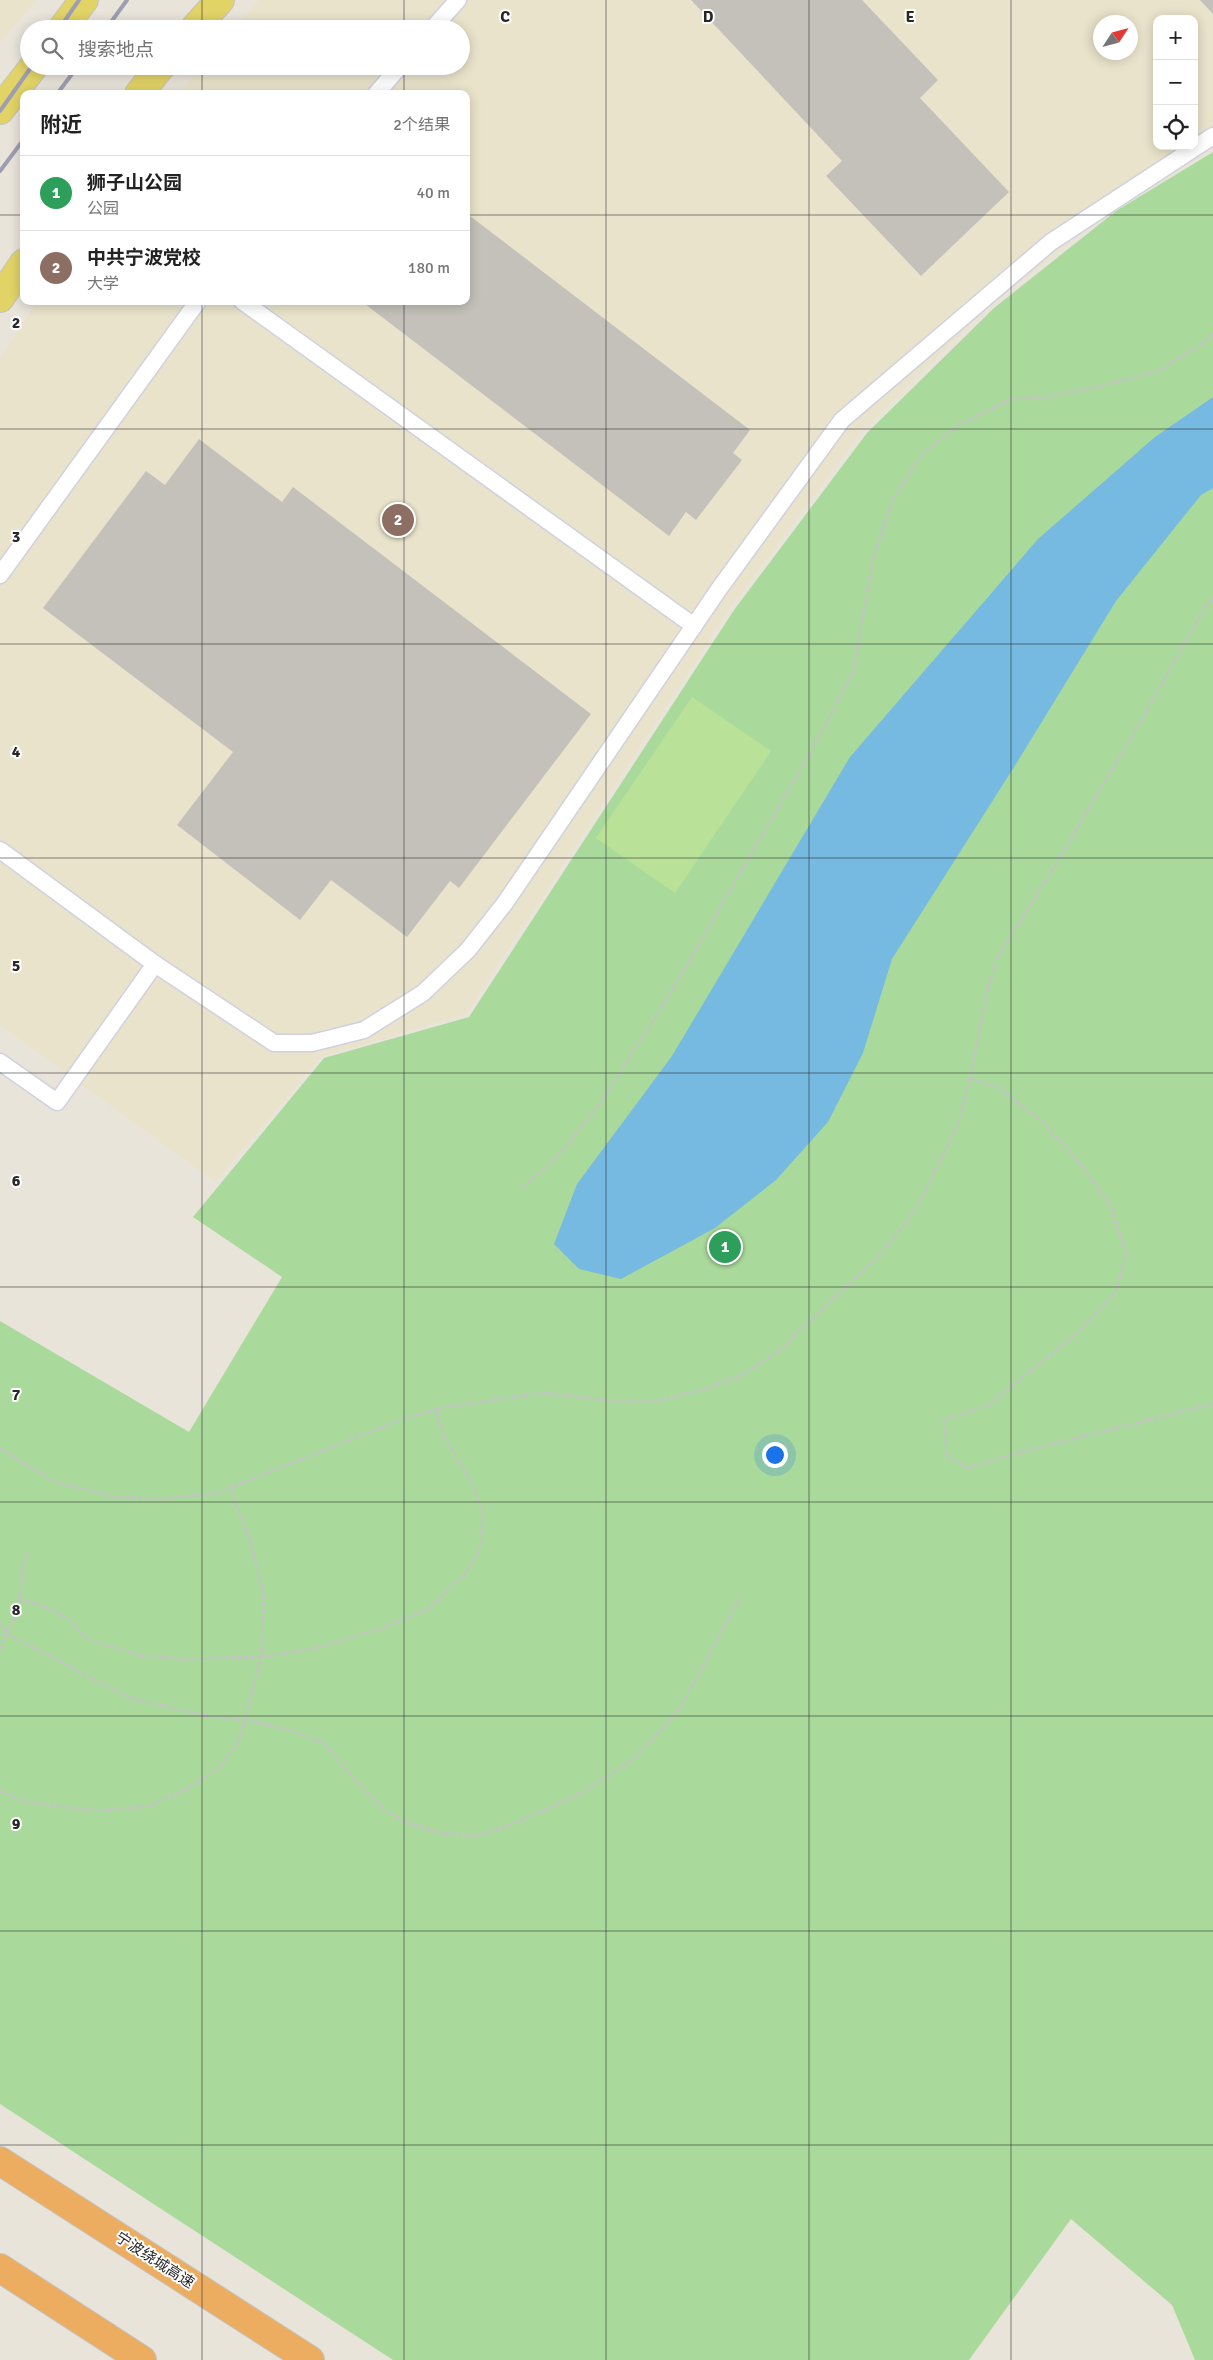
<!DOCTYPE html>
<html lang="zh">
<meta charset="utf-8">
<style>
:root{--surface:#fff;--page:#f2f2f2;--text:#222;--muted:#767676;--line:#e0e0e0;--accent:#4954e7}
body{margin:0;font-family:Signika,"Noto Sans SC",sans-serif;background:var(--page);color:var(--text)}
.controls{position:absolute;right:15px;top:15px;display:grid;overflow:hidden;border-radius:10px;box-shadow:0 2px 12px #0003}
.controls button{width:45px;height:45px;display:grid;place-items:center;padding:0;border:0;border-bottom:1px solid var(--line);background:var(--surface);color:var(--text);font:25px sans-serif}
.compass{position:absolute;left:1093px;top:15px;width:45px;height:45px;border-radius:50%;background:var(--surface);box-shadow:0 2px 12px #0003;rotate:54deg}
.you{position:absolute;left:774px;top:1454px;width:18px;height:18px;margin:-12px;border:4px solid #fff;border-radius:50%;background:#1a73e8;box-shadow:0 0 0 8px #1a73e833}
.badge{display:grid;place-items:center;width:32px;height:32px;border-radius:50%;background:var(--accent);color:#fff;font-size:16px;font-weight:700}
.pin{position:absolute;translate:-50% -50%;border:2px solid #fff;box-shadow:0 1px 5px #0006}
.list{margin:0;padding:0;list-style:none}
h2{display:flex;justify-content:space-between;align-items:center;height:65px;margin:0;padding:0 20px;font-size:21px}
h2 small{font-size:16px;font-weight:400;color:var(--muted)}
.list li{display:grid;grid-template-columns:32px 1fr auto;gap:15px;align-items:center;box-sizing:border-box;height:75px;padding:0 20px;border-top:1px solid var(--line)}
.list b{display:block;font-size:19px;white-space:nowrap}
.list p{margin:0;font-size:16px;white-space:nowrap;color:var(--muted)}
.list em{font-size:16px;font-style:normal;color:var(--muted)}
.icon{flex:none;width:28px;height:28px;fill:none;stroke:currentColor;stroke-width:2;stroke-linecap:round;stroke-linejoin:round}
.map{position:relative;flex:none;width:1213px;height:2360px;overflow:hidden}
.search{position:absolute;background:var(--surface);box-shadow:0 2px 12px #0003;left:20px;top:20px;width:450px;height:55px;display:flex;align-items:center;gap:12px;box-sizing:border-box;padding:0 18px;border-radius:28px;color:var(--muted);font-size:19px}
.panel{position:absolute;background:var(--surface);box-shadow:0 2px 12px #0003;left:20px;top:90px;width:450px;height:215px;border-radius:10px}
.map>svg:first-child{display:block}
.education{fill:#e9e3cb;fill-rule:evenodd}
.green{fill:#aada9b}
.pitch{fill:#bae198}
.water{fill:#76b9e1}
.building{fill:#c4c1ba}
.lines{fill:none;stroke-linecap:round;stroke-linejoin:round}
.lane-casing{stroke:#d0d1df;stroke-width:19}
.primary-casing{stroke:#c3c3c3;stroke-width:30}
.highway-casing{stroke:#c3c3c3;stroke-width:30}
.path{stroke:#c3c3c3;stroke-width:3;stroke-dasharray:4 2.5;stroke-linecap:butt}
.lane{stroke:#fff;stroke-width:16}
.primary{stroke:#e1d366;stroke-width:28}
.highway{stroke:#edad60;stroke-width:28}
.rail{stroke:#9e9eb0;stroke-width:4}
.grid{fill:none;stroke:#272727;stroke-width:1;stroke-opacity:0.55}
.labels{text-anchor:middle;stroke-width:4;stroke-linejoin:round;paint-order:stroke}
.street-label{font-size:15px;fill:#272727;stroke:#fff}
.grid-label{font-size:16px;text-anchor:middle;font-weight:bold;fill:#272727;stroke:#fff;stroke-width:4;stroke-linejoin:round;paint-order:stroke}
</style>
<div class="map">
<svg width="1213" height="2360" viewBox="0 0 1213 2360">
<rect width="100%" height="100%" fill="#e9e4da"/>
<!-- education -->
<g class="education">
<polygon points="0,0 37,0 0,43"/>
<path d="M 259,0 L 1213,0 L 1213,147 L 1112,209 L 990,306 L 862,431 L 729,610 L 466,1014 L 321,1057 L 215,1182 L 0,1025 L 0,358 L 38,301 L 466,301 L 466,94 L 178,94 L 202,66 L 461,66 L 461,29 L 234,29 ZM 1157,19 L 1194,19 L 1194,146 L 1157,146 ZM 1100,22 L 1130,22 L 1130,52 L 1100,52 Z"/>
</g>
<!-- green -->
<polygon class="green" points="1213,152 1213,2360 1195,2360 1172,2305 1071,2219 969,2360 393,2360 0,2104 0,1321 189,1432 282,1277 193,1217 324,1058 469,1017 734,610 867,433 994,308 1116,211"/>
<!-- pitch -->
<polygon class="pitch" points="692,697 771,751 675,893 596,838"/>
<!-- water -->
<polygon class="water" points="1213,397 1213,488 1201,495 1116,601 1016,764 892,959 863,1053 828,1122 776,1180 715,1228 621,1279 579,1269 554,1244 577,1184 672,1056 850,757 1038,539 1155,437"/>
<!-- building -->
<g class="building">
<polygon points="691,0 862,0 938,80 920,98 1009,192 921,276 826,176 842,161"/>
<polygon points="1200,0 1213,0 1213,14"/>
<polygon points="466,213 750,430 733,453 742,460 696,520 686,512 669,536 361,301 466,301"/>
<polygon points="199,439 282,502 293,487 591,714 459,888 450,881 407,937 331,880 300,920 177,825 233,752 43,608 146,471 165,485"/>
</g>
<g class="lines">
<defs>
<g id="lane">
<polyline points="432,29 458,0"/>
<polyline points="376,94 400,66"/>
<polyline points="242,301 694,626"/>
<polyline points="0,575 198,301"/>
<polyline points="0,850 155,964 274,1043 312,1043 364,1030 423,993 468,950 505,903 719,589 842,420 1051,242 1213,136"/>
<polyline points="0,1062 57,1102 155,964"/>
</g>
<g id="primary">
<polyline points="62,29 84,0"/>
<polyline points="194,29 220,0"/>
<polyline points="139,94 161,66"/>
<polyline points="0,110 34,66"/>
<polyline points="0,298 24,263"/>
</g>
<g id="highway">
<polyline points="0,2161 310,2360"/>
<polyline points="0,2268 142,2360"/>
</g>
</defs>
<!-- lane casing -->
<use href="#lane" class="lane-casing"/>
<!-- primary casing -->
<use href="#primary" class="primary-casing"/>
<!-- highway casing -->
<use href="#highway" class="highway-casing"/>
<!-- path -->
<g class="path">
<polyline points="970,1079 998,1087 1044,1123 1083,1167 1111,1208 1126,1253 1116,1292 1079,1331 989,1405 944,1420 947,1456 968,1468 1013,1454 1213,1404"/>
<polyline points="523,1187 561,1153 601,1102 664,1004 810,753 853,673 873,558 894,497 922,454 959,425 1011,399 1046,397 1101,386 1158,371 1200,345 1213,334"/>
<polyline points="0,1448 55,1482 115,1497 162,1499 217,1493 405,1418 444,1407 544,1393 614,1401 658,1401 705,1389 740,1376 776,1353 879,1256 917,1208 958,1124 970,1079 987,991 996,960 1062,854 1149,707 1199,617 1213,596"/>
<polyline points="19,1599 47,1607 66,1617 88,1639 137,1655 182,1659 261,1657 313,1649 380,1629 428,1609 465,1574 480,1549 483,1514 473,1485 442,1433 436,1409"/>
<polyline points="0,1623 6,1633 130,1698 202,1715 258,1722 304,1735 325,1744 351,1776 383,1809 408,1823 439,1833 475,1836 505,1827 576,1796 635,1758 679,1710 741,1596"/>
<polyline points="0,1650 6,1633 19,1610 22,1567 29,1551"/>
<polyline points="0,1791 25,1802 98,1811 149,1806 190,1787 219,1768 239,1741 261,1657 264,1596 251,1544 230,1488"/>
</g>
<!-- lane -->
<use href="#lane" class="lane"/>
<!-- primary -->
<use href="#primary" class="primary"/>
<!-- highway -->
<use href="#highway" class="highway"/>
<!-- rail -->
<g class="rail">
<polyline points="59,29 79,0"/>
<polyline points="106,29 127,0"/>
<polyline points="57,94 78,66"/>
<polyline points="0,111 32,66"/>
<polyline points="0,171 24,139"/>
</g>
</g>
<!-- grid -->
<path class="grid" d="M 202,0 L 202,29M 404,0 L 404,29M 606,0 L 606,2360M 809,0 L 809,2360M 1011,0 L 1011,2360M 202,66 L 202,94M 404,66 L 404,94M 0,215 L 24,215M 466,215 L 1213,215M 202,301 L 202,2360M 404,301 L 404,2360M 0,429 L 1213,429M 0,644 L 1213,644M 0,858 L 1213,858M 0,1073 L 1213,1073M 0,1287 L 1213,1287M 0,1502 L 1213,1502M 0,1716 L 1213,1716M 0,1931 L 1213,1931M 0,2145 L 1213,2145"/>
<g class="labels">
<!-- street labels -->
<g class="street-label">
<text transform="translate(155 2260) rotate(33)" y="5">宁波绕城高速</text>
</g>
</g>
<g class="grid-label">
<text x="505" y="22">C</text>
<text x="708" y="22">D</text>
<text x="910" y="22">E</text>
<text x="16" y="328">2</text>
<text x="16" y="542">3</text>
<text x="16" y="757">4</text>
<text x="16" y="971">5</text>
<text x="16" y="1186">6</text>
<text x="16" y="1400">7</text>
<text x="16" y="1615">8</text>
<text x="16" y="1829">9</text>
</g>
</svg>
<div class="controls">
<button>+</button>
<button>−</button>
<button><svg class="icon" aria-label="locate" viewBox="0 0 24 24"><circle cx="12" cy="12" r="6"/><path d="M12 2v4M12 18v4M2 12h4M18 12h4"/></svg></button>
</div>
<svg class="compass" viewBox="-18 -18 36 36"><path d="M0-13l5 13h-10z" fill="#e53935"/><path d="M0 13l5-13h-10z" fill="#767676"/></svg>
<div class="you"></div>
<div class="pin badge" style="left:725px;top:1247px;background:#2e9e5b">1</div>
<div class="pin badge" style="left:398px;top:520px;background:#8d6e63">2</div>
<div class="search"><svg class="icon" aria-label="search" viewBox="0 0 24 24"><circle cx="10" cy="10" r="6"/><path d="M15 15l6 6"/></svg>搜索地点</div>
<section class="panel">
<h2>附近<small>2个结果</small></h2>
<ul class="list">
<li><span class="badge" style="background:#2e9e5b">1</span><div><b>狮子山公园</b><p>公园</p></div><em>40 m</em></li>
<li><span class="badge" style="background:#8d6e63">2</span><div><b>中共宁波党校</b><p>大学</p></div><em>180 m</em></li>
</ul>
</section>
</div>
